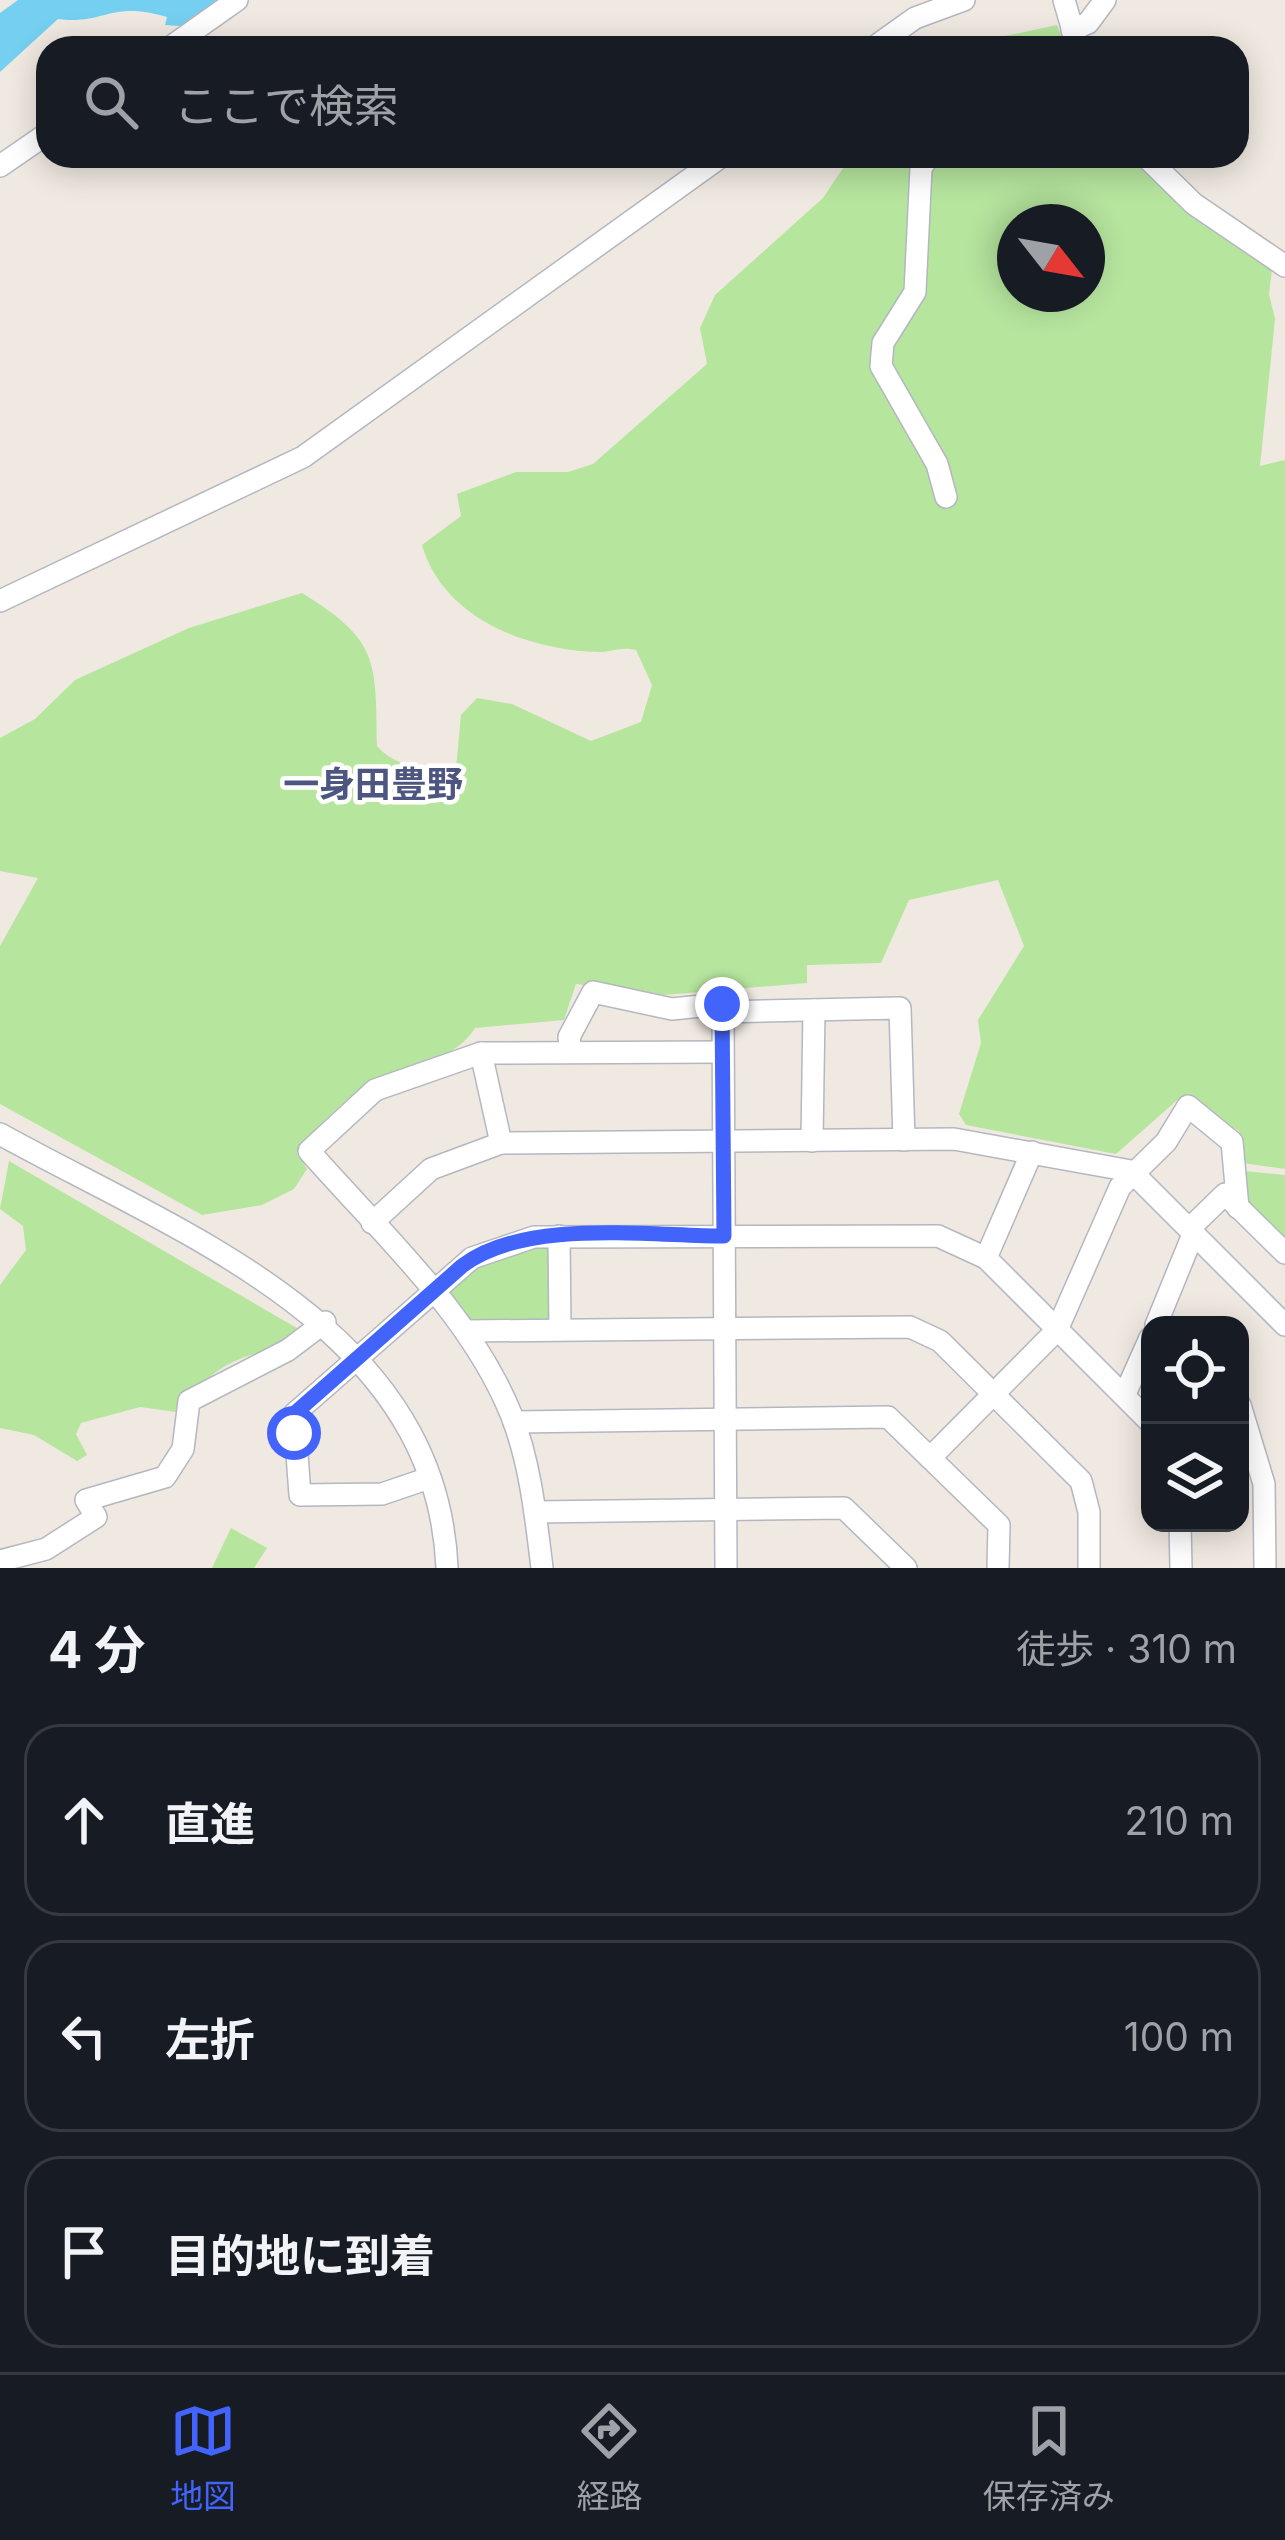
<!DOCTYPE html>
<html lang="ja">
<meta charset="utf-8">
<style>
:root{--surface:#171b24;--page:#20242c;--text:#f1f3f6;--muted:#9ea1a6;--line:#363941;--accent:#4264fb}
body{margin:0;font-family:Inter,"Noto Sans JP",sans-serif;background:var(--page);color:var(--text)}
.controls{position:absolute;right:36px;bottom:36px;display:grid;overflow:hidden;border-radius:24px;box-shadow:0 6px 30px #0003}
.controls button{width:108px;height:108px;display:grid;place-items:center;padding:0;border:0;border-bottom:3px solid var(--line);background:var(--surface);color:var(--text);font:60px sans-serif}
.compass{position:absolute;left:997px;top:204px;width:108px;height:108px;border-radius:50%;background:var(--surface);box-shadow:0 6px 30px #0003;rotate:121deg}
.stop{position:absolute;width:36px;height:36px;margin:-27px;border:9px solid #4264fb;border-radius:50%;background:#fff}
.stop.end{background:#4264fb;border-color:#fff;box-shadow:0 3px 12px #0008}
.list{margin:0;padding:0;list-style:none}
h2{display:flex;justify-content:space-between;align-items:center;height:156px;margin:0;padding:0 48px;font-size:51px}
h2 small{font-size:39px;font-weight:400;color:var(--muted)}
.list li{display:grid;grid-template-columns:78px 1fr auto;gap:36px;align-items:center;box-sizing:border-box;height:192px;margin:0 24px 24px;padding:0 24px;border:3px solid var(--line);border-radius:36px}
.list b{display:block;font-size:45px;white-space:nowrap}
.list em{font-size:39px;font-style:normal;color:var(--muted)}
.icon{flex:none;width:66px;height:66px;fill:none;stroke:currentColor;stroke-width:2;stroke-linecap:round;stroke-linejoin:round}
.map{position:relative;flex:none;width:1285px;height:1568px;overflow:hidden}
.search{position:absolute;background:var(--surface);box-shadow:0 6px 30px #0003;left:36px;right:36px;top:36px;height:132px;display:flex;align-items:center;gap:30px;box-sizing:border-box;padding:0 42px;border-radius:36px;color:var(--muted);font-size:45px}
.sheet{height:804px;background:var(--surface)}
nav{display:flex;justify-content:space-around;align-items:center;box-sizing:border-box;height:168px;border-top:3px solid var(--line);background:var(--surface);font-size:33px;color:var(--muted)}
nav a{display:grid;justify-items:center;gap:6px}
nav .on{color:var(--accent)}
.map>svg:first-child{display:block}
.green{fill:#b6e59e;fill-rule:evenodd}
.water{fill:#75cff0}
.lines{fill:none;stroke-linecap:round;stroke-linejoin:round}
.minor-casing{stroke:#b4b7c1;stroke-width:24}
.minor{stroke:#fff;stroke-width:21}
.route{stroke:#4264fb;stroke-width:15}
.labels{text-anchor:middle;stroke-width:9;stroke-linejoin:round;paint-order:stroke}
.quarter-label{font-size:36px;font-weight:bold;fill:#4d5680;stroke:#fff}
</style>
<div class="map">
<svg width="1285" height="1568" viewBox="0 0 1285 1568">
<rect width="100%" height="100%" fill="#efe9e1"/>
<!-- green -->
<g class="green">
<polygon points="1057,25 1066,48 948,48"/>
<path d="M 851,156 L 1132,156 L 1176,197 L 1272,269 L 1269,294 L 1275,319 L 1260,466 L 1285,460 L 1285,1169 L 1243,1163 L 1239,1131 L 1183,1095 L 1116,1154 L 966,1125 L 959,1114 L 981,1043 L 978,1020 L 1024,946 L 998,880 L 909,900 L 881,963 L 807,965 L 807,983 L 664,995 L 576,984 L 564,1020 L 475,1028 C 451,1066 403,1062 367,1085 C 342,1101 315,1129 297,1152 L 307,1169 L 294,1189 L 262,1205 L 202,1215 L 0,1104 L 0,946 L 38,878 L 0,871 L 0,738 L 35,719 L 75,680 L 189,628 L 302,593 C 378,640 376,659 377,746 C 397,769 427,769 456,769 L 461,715 L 477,698 L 512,704 L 591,741 L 641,722 L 652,685 L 636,650 C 622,646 612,652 599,652 C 526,650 443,618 422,545 L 461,516 L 457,494 L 516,472 L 568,472 L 593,464 L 707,364 L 700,328 L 715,295 L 823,198 ZM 1015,222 L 1087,222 L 1087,294 L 1015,294 Z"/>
<path d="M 9,1161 L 302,1331 L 285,1349 C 260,1350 230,1359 210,1377 C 197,1389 192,1401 176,1412 L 140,1407 L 81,1423 L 76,1434 L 87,1455 L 77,1461 L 34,1435 L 0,1428 L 0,1285 L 26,1250 L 23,1226 L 0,1209 Z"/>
<polygon points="1244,1171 1285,1175 1285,1245 1246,1203"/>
<polygon points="536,1246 555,1247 555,1322 470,1324 448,1291 477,1267"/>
<polygon points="231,1528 267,1548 254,1568 212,1568"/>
</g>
<!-- water -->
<path class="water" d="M 18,0 L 217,0 L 180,26 L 165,25 L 167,17 C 109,0 106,25 58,19 L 0,72 L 0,13 Z"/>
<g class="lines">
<defs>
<g id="minor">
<polyline points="1064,0 1078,48"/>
<polyline points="1072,30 1088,23 1105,0"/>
<polyline points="169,48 237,0"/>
<polyline points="873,48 915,18 964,0"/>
<polyline points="929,156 921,168 915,292 883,343 881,366 937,464 946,497"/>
<polyline points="1145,156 1194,204 1285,266"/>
<polyline points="0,166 48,133"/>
<polyline points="0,601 303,457 722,156"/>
<polyline points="723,1012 726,1568"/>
<polyline points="571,1052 569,1037 593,992 672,1009 721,1004 723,1012 900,1008 904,1140"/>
<polyline points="481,1053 501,1143"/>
<path d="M 0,1134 C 180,1234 437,1326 447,1568"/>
<polyline points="812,1141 814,1010"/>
<polyline points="372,1223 431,1169 501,1143 954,1139 1131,1171 1285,1325"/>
<polyline points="1190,1228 1225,1194 1285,1253"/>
<polyline points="559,1236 560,1329"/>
<polyline points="986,1258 1032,1152"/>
<polyline points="1156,1325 1194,1232"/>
<polyline points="467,1331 910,1327 940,1341 1081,1481 1089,1512 1089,1568"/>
<polyline points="1125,1394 1150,1338"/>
<polyline points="1240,1405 1264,1484 1265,1568"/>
<polyline points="514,1422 888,1417 999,1525 998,1568"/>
<polyline points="930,1458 1057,1330 1120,1187 1166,1142 1188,1106 1232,1142 1238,1208"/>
<polyline points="429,1478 382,1494 300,1495 294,1414 472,1258 534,1237 938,1236 986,1258 1150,1422"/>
<polyline points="535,1512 844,1508 906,1568"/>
<polyline points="1180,1523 1181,1568"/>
<polyline points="0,1561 46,1549 96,1517 86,1500 165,1477 183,1449 189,1401 288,1350 325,1322"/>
<path d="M 542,1568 C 536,1518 530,1461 511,1414 C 470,1313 380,1232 309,1151 L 375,1090 L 481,1053 L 720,1052"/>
</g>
</defs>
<!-- minor casing -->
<use href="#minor" class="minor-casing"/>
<!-- minor -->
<use href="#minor" class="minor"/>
</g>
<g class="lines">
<!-- route -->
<path class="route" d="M 294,1433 L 294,1414 L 462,1266 C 525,1218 648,1236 724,1236 L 722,1004"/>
</g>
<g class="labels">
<!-- quarter labels -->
<g class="quarter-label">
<text x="373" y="797">一身田豊野</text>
</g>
</g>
</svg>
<div class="controls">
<button><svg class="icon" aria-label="locate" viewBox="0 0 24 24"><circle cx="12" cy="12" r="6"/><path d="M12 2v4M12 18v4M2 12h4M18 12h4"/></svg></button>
<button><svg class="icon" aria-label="layers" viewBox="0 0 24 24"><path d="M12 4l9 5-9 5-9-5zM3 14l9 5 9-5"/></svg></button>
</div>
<svg class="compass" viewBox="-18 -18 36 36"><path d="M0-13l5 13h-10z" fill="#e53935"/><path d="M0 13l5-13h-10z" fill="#9ea1a6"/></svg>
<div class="stop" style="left:294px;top:1433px"></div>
<div class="stop end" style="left:722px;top:1004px"></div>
<div class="search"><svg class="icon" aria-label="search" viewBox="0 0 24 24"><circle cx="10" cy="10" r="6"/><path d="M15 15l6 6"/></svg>ここで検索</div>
</div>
<section class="sheet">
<h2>4 分<small>徒歩 · 310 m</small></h2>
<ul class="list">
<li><svg class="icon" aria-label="ahead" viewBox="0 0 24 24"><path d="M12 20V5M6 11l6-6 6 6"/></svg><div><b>直進</b></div><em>210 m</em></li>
<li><svg class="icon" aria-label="left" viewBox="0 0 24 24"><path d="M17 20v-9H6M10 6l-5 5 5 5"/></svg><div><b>左折</b></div><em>100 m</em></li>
<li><svg class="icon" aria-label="arrive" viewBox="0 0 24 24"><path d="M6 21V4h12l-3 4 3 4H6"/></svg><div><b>目的地に到着</b></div></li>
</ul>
</section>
<nav>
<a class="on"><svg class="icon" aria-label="map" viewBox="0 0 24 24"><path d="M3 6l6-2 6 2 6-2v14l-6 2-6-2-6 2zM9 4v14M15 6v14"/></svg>地図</a>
<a><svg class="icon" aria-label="directions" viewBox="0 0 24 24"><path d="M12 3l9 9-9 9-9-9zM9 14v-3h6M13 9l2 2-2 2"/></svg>経路</a>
<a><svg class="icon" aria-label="saved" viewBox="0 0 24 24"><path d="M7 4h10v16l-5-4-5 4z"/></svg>保存済み</a>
</nav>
